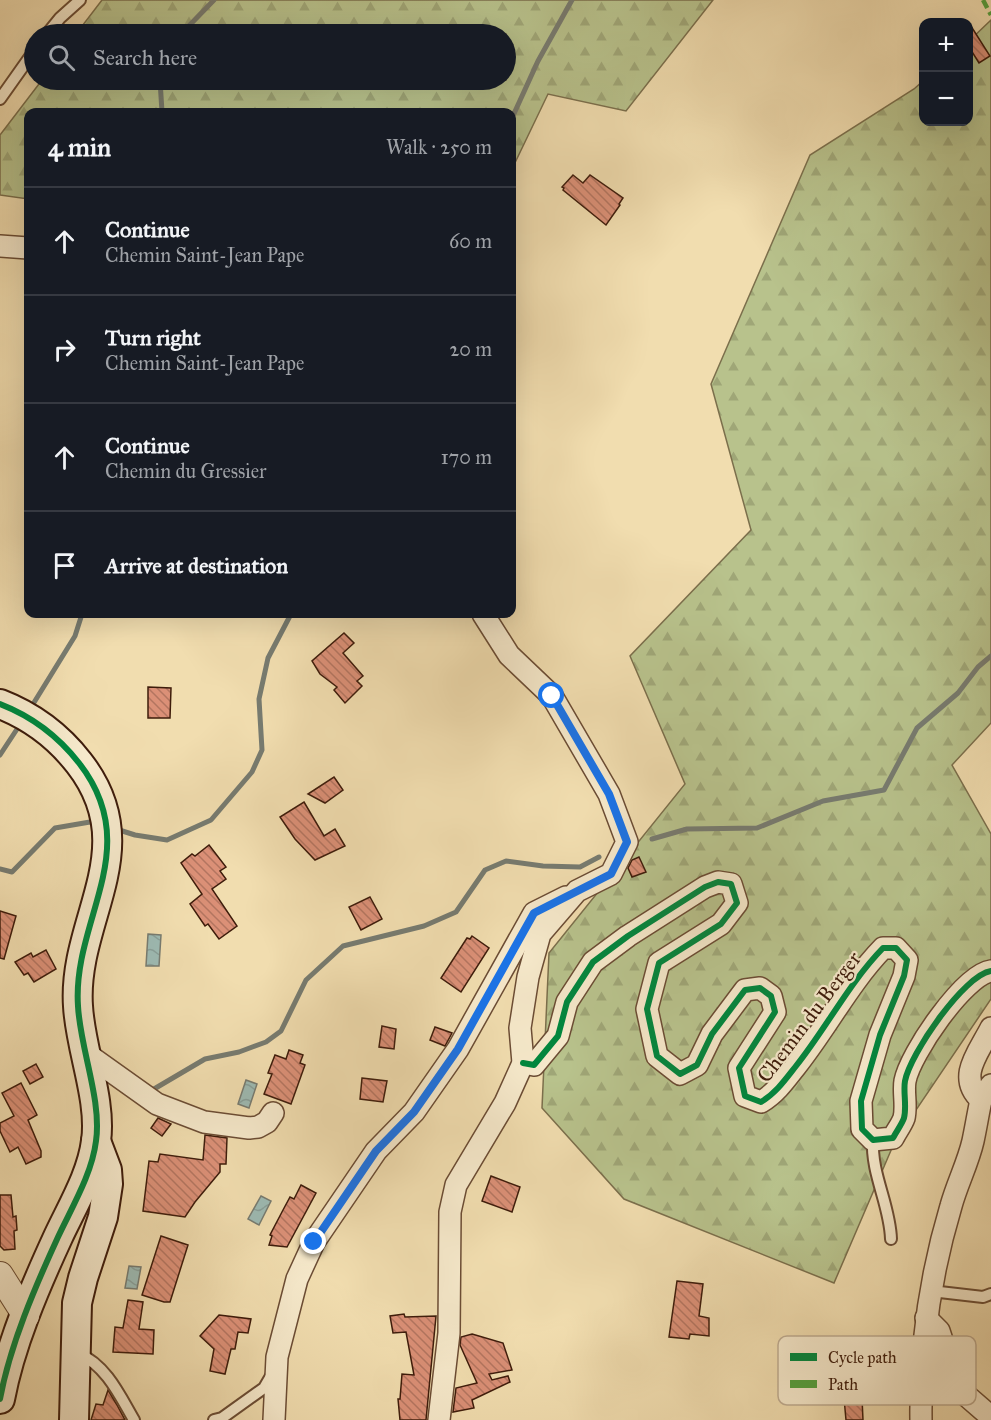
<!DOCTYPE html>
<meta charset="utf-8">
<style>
:root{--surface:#171b24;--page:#20242c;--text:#f1f3f6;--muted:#9ea1a6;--line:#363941}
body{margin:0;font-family:"IM FELL Great Primer",serif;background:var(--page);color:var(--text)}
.controls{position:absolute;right:18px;top:18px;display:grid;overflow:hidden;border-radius:12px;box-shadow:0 6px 24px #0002}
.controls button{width:54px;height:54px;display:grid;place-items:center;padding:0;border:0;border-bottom:2px solid var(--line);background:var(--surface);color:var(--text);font:30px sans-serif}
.stop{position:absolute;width:18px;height:18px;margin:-14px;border:4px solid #1a73e8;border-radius:50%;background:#fff}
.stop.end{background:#1a73e8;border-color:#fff;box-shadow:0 2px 6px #0008}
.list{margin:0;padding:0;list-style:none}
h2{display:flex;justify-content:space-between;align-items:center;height:78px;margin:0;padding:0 24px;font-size:26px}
h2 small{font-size:20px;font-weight:400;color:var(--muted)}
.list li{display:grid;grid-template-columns:39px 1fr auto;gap:18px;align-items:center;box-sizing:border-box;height:108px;padding:0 24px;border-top:2px solid var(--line)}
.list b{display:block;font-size:22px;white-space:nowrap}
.list p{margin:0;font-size:20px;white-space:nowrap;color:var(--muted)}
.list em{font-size:20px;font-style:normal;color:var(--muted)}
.icon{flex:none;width:33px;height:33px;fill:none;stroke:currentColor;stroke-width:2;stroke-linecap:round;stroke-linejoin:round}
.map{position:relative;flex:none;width:991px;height:1420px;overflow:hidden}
.search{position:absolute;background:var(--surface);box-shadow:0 6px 24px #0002;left:24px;top:24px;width:492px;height:66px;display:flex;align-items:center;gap:15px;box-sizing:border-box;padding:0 21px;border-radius:33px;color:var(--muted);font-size:22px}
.panel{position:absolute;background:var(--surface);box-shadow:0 6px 24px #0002;left:24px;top:108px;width:492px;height:510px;border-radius:12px}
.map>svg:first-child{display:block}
.forest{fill:url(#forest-firs);stroke:#7b6f4c;stroke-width:1.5}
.water{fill:url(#water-waves);stroke:#777b70;stroke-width:1.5}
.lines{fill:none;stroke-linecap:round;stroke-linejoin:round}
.stream{stroke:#777b70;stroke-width:5}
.building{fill:url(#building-back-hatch);stroke:#3e1c0b;stroke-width:1.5}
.service-casing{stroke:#6b4c34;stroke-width:14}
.minor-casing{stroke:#6b4c34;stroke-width:24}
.tertiary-casing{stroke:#6b4c34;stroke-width:28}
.secondary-casing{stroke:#3e1c0b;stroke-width:32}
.service{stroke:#f6e9cb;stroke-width:10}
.minor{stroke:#f6e9cb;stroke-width:21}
.tertiary{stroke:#f6e9cb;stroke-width:26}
.secondary{stroke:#f6e9cb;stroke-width:28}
.quiet{stroke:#54a13e;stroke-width:4.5;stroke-dasharray:9 4.5;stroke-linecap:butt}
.cycleway-casing{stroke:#f6e9cb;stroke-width:10}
.cycleway{stroke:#00873e;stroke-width:6}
.route{stroke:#1a73e8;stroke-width:8}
.labels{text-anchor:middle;stroke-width:4.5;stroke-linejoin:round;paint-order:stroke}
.street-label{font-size:21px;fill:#3e1c0b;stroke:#f6e9cb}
.key{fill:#f6e9cb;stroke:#bfac91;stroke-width:1.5}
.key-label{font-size:16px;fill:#3e1c0b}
</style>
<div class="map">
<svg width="991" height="1420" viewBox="0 0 991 1420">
<defs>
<pattern id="forest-firs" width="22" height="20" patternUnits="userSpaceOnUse" patternTransform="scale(1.5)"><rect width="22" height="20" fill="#b8c28c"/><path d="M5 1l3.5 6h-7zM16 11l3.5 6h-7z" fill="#9fa677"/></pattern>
<pattern id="water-waves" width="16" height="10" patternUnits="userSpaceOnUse" patternTransform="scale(1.5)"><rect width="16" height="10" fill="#9dbab3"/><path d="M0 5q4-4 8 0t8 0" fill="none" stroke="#889f99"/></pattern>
<pattern id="building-back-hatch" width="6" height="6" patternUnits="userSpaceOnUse" patternTransform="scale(1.5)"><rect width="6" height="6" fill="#db9077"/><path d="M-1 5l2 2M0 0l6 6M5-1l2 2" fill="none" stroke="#b37560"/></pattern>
</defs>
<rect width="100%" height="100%" fill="#f1ddaf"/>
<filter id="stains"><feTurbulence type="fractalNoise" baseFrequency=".00333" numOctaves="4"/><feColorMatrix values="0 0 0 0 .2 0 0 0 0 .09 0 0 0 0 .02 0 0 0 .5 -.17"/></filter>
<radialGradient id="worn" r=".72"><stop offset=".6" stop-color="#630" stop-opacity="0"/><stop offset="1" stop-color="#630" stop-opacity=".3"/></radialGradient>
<!-- forest -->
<g class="forest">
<polygon points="102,0 713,0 626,111 548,94 512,169 512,112 28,112 28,199 0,195 0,135 42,80 506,80 506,34 76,34"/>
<polygon points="991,20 991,723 952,765 991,834 991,999 895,1141 834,1283 624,1199 542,1108 549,953 685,784 630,656 751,530 711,384 810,155 914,89 923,81 924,122 968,122 969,41"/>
</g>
<!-- water -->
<g class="water">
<polygon points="148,934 161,935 159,966 146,966"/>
<polygon points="246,1080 257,1084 249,1108 238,1104"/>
<polygon points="261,1196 271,1201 259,1225 248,1219"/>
<polygon points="129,1266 141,1267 137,1289 125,1288"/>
</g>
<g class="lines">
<!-- stream -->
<g class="stream">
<polyline points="181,34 214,0"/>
<polyline points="160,80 162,112"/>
<polyline points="512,118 538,61 572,0"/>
<polyline points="30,709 75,636 82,614"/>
<polyline points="0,755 21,723"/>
<polyline points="116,829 135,835 167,840 211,820 252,772 262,750 259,699 268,658 291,614"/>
<polyline points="652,839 687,829 757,828 823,801 884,790 917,728 958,693 978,667 991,656"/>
<polyline points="0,869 12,872 55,828 90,822 97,824"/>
<polyline points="154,1089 205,1059 239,1052 266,1042 281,1031 306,980 343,946 424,926 456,912 485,870 506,861 543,866 580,867 599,857"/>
</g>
</g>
<!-- building -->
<g class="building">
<polygon points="969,23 990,56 979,63 969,47"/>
<polygon points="573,175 583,183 590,175 623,198 619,204 620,205 606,225 563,190 564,188 562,187"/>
<polygon points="344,633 354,643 343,653 363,676 357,681 362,686 345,703 334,690 337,687 320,674 312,661"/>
<polygon points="148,687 171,688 170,718 148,718"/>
<polygon points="334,777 343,790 325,803 308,794"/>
<polygon points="304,802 324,836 335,829 345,846 315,860 295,839 280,817"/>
<polygon points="209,845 226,867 220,871 226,879 212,889 237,926 219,939 208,924 205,926 190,904 202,894 181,863 192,854 195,856"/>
<polygon points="639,857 646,872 632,877 628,868 632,860"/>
<polygon points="370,897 382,919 361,930 349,907"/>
<polygon points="0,911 16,916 4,959 0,958"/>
<polygon points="472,936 489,948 461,992 441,978 467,938 470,939"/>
<polygon points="46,950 56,969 34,982 28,973 24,975 15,962 31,953 33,957"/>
<polygon points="382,1026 396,1029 394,1049 379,1047"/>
<polygon points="435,1027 452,1033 445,1046 430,1040"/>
<polygon points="289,1050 303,1055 300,1063 305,1065 291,1104 264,1094 272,1074 268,1073 275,1055 286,1059"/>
<polygon points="36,1064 43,1077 30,1084 23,1071"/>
<polygon points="362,1078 387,1081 383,1102 360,1099"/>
<polygon points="21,1083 37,1115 28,1120 41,1151 41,1157 26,1164 18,1147 10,1152 0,1131 0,1123 14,1116 2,1093"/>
<polygon points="158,1118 171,1124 162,1136 151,1128"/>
<polygon points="205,1135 227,1138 226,1164 220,1164 220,1172 195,1202 185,1217 143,1211 149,1161 158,1162 160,1154 203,1160"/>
<polygon points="491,1176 520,1187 512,1212 482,1201"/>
<polygon points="301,1185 316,1193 287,1247 269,1245 272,1236 270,1235 283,1210 290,1197 294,1199"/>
<polygon points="0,1195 11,1195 13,1217 16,1216 17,1230 14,1231 15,1249 4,1250 0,1246"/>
<polygon points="161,1236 188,1245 170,1302 164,1302 142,1295"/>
<polygon points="677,1281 703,1284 699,1316 709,1318 709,1336 690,1334 689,1339 669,1337"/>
<polygon points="128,1300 143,1302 139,1329 154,1330 153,1354 113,1352 115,1327 123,1328"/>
<polygon points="404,1314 405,1317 436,1316 426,1420 400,1420 398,1399 400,1399 402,1374 414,1375 406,1332 393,1333 390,1316"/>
<polygon points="219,1315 251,1319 248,1333 238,1332 235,1349 231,1349 225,1374 210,1371 214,1349 200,1336"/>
<polygon points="472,1334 503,1343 512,1370 489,1374 492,1380 508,1376 510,1382 472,1400 474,1408 453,1412 456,1388 477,1383 460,1345 461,1337"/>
<polygon points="108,1390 117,1405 125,1420 91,1420 96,1404 103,1405"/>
<polygon points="844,1398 862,1398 863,1420 846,1420"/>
</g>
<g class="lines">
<defs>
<g id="service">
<polyline points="47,34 60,18 80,0"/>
<polyline points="0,99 34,51"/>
<path d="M 873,1140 C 871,1174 890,1205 891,1239"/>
<polyline points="931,1291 983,1297 991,1294"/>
<path d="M 79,1354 C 106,1365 120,1396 134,1420"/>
<polyline points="214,1420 222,1418 264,1388 271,1376"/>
</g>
<g id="minor">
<polyline points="0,246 28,248"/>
<path d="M 991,1028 C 979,1052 956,1077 981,1100 L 991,1085"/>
<polyline points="84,1052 157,1104 204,1122 249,1128 258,1127 267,1122 273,1113"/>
<path d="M 523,1063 L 534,1065 L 558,1036 L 567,1002 L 593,962 L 628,936 L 705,887 L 718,882 L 731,884 L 737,903 L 721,924 L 659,963 L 647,1009 L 657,1056 L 680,1074 L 697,1065 L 712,1034 L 745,990 L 760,988 L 771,996 L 775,1012 L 739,1068 L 745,1096 L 761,1102 C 776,1093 785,1080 796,1066 C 827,1027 849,983 883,948 L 896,948 L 907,960 L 904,976 L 880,1035 L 861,1101 L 862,1129 L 873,1140 L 893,1138 C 896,1132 902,1124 904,1118 C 907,1106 903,1092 905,1081 C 910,1054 964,975 991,971"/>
<polyline points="926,1318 939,1331 955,1380 968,1397 991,1417"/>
<polyline points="274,1420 277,1357 297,1279 314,1242 376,1151 414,1112 458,1049 534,913 566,897"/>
<polyline points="439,1420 449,1333 450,1212 456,1185 505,1103 523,1063 520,1028 528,977 540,934 577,891 611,874 627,842 609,794 552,696 509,655 483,614"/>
<path d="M 921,1420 C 920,1348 930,1276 951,1206 C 957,1184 968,1163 973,1141 C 976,1127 978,1114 981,1100"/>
</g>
<polyline id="tertiary" points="0,1275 26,1316"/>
<g id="secondary">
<path d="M 0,704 C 31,716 58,736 79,763 C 146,849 72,919 78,1006 C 80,1048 102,1100 96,1141 C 92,1174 72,1207 58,1237 C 35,1287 10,1345 0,1399"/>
<polyline points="74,1420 77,1303 83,1278 103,1217 108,1184 107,1170 96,1141"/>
</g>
</defs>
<!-- service casing -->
<use href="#service" class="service-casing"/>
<!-- minor casing -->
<use href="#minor" class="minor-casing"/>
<!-- tertiary casing -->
<use href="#tertiary" class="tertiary-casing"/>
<!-- secondary casing -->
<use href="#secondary" class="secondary-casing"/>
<!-- service -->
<use href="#service" class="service"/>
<!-- minor -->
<use href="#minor" class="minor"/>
<!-- tertiary -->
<use href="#tertiary" class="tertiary"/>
<!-- secondary -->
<use href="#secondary" class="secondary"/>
<!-- quiet -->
<polyline class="quiet" points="983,0 991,15"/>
<defs>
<g id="cycleway">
<path d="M 0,704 C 31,716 58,736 79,763 C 146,849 72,919 78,1006 C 80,1048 102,1100 96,1141 C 92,1174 72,1207 58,1237 C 35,1287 10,1345 0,1399"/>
<path d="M 523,1063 L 534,1065 L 558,1036 L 567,1002 L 593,962 L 628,936 L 705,887 L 718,882 L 731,884 L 737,903 L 721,924 L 659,963 L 647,1009 L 657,1056 L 680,1074 L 697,1065 L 712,1034 L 745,990 L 760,988 L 771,996 L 775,1012 L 739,1068 L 745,1096 L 761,1102 C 776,1093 785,1080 796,1066 C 827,1027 849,983 883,948 L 896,948 L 907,960 L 904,976 L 880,1035 L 861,1101 L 862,1129 L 873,1140 L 893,1138 C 896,1132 902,1124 904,1118 C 907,1106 903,1092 905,1081 C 910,1054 964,975 991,971"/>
</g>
</defs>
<!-- cycleway casing -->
<use href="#cycleway" class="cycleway-casing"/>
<!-- cycleway -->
<use href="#cycleway" class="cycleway"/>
</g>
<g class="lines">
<!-- route -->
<polyline class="route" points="314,1242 376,1151 414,1112 458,1049 534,913 611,874 627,842 609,794 552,696"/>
</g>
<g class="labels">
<!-- street labels -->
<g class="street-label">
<text transform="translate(809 1017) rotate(-53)" y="7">Chemin du Berger</text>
</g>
</g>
<!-- legend -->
<rect x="778" y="1336" width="198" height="69" rx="9" class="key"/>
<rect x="790" y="1353" width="27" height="8" fill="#00873e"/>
<rect x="790" y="1380" width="27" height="8" fill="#54a13e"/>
<g class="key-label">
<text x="828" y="1363">Cycle path</text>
<text x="828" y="1390">Path</text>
</g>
<rect width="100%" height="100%" filter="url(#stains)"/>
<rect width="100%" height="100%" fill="url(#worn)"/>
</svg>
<div class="controls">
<button>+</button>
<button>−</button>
</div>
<div class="stop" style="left:552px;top:696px"></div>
<div class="stop end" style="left:314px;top:1242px"></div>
<div class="search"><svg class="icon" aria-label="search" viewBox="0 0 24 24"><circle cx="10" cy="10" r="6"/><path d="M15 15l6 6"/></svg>Search here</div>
<section class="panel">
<h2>4 min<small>Walk · 250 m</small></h2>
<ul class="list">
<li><svg class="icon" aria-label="ahead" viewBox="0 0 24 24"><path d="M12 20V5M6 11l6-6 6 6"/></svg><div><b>Continue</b><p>Chemin Saint-Jean Pape</p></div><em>60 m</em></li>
<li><svg class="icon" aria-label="right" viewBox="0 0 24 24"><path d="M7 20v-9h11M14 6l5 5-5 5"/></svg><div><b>Turn right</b><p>Chemin Saint-Jean Pape</p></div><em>20 m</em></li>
<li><svg class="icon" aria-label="ahead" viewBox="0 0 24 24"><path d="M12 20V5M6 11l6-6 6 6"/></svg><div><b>Continue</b><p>Chemin du Gressier</p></div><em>170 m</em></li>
<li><svg class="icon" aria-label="arrive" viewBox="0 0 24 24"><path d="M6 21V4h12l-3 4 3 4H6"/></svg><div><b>Arrive at destination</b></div></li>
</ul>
</section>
</div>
